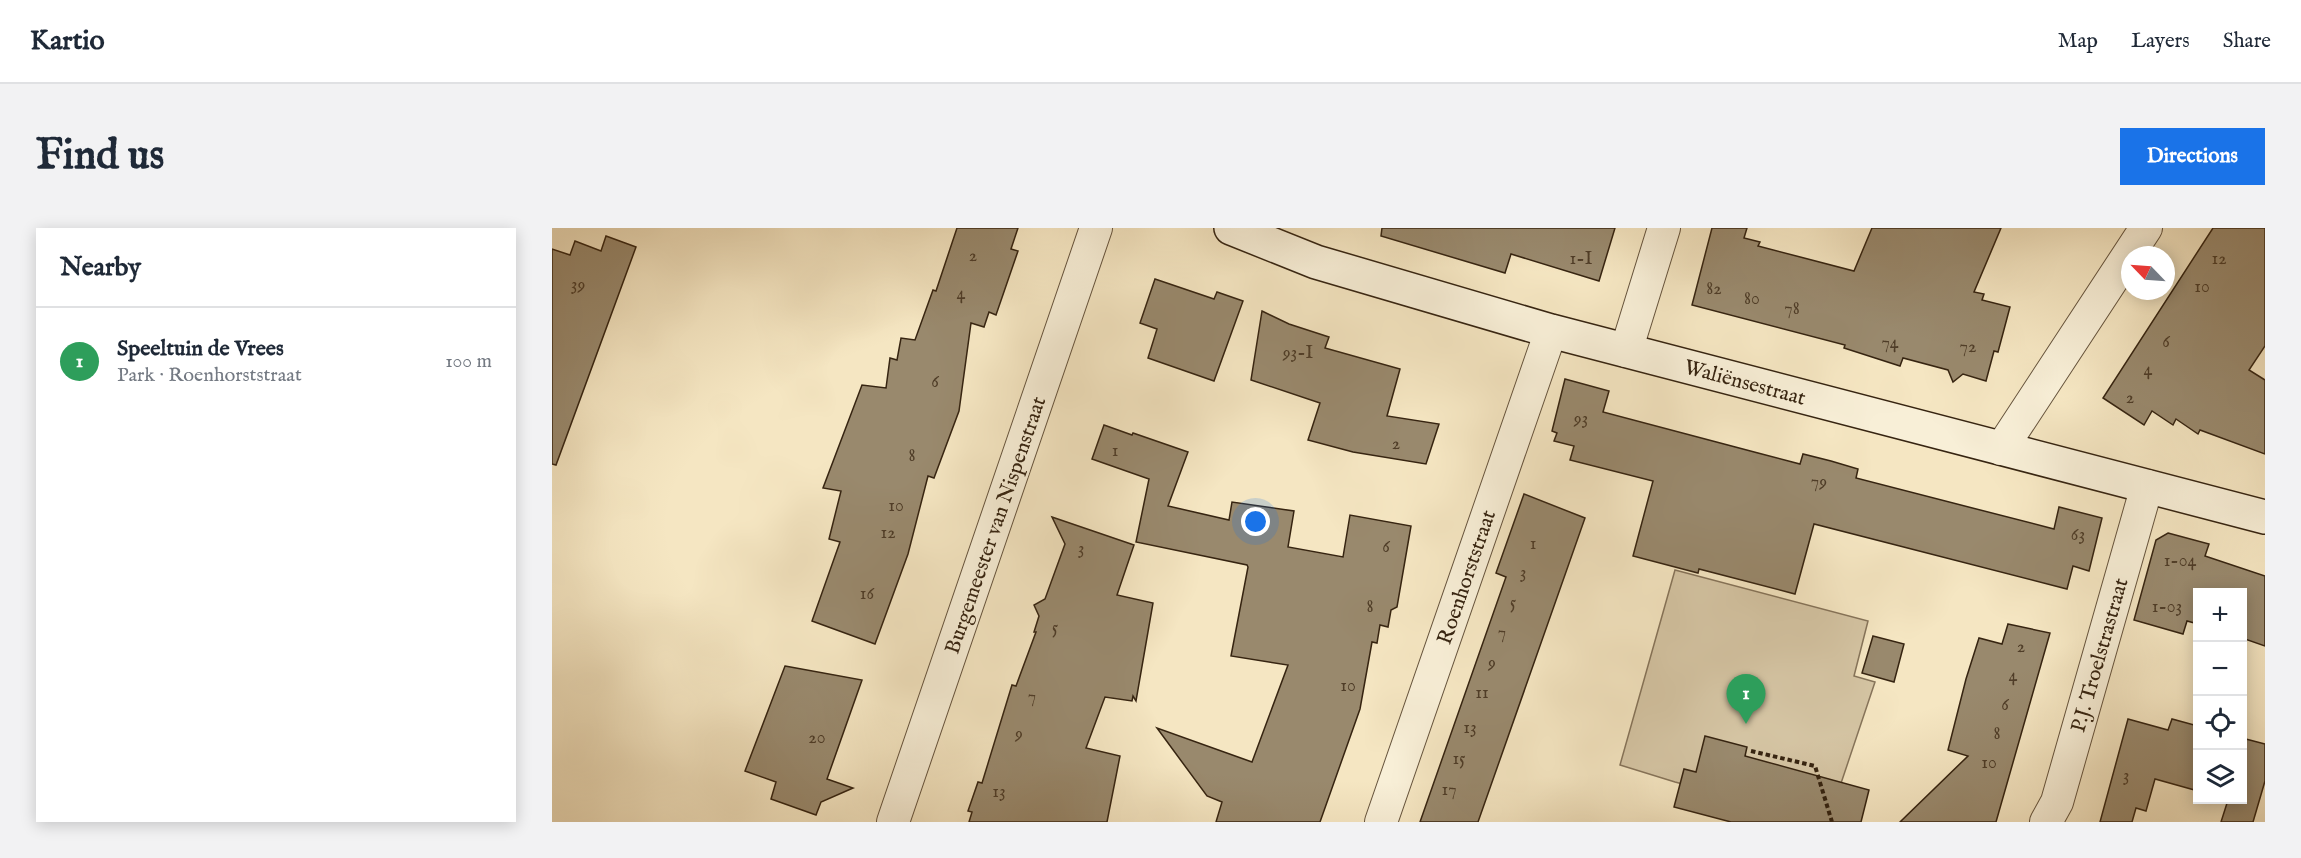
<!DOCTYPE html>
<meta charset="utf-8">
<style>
:root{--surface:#fff;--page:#f2f2f3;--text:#1f2937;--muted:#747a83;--line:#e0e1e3;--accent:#1a73e8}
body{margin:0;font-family:"IM FELL English",serif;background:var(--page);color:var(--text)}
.controls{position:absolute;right:18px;bottom:18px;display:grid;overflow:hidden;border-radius:0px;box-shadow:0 3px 15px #0003}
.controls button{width:54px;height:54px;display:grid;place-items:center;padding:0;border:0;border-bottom:2px solid var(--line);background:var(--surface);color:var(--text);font:30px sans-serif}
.compass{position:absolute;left:1569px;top:18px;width:54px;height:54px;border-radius:50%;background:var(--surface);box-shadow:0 3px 15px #0003;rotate:295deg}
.you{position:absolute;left:704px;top:294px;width:21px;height:21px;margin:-15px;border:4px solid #fff;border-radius:50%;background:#1a73e8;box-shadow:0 0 0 9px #1a73e833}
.badge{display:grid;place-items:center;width:39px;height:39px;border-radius:50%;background:var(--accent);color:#fff;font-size:20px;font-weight:700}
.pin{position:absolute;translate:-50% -50px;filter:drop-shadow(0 2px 3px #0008)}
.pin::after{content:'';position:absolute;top:32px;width:21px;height:18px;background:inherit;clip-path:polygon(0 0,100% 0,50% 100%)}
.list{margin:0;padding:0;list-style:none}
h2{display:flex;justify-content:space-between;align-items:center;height:78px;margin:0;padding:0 24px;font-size:26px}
h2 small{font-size:20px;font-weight:400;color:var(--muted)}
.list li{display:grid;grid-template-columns:39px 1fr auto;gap:18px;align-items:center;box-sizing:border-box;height:108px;padding:0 24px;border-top:2px solid var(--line)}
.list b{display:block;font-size:22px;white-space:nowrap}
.list p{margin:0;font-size:20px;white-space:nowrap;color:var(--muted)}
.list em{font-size:20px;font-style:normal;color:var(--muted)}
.icon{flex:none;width:33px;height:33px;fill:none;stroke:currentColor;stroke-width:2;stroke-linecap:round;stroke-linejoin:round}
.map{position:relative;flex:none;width:1713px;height:594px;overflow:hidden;border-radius:0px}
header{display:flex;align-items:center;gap:36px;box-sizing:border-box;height:84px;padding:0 30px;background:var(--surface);border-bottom:2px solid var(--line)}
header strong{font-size:28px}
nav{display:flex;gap:33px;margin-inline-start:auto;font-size:21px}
.intro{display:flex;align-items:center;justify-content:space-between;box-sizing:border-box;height:144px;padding:0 36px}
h1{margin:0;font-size:42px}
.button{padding:15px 27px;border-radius:0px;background:var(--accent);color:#fff;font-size:21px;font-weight:700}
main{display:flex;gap:36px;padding:0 36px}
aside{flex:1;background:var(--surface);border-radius:0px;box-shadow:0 3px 15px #0003}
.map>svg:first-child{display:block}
.green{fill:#d5c5a4;stroke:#86745a;stroke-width:1.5}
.building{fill:#99896d;stroke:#362411;stroke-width:1.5}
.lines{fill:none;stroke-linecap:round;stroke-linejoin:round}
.street-casing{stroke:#66543d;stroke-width:34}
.secondary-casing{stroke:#362411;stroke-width:36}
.path{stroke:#362411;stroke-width:4;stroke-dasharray:4.5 3;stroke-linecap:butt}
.street{stroke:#f8efd7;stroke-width:32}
.secondary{stroke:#f8efd7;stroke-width:33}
.labels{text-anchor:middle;stroke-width:4.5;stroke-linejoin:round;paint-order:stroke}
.number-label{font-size:18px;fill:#4f3d28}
.street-label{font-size:21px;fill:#362411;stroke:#f8efd7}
</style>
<header>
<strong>Kartio</strong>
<nav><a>Map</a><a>Layers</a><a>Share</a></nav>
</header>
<div class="intro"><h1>Find us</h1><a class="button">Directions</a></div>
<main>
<aside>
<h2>Nearby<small></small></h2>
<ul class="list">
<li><span class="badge" style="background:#2e9e5b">1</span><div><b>Speeltuin de Vrees</b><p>Park · Roenhorststraat</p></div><em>100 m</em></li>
</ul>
</aside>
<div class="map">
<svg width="1713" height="594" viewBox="0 0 1713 594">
<rect width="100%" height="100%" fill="#f5e6c2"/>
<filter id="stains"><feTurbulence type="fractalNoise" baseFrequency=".00333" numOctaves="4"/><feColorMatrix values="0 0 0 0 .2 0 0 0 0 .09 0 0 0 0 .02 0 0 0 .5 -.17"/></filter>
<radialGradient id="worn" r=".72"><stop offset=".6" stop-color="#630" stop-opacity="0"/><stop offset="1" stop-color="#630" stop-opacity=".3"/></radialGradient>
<!-- green -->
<polygon class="green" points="1123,342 1316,393 1302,448 1323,454 1276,594 1123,554 1068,537"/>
<!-- building -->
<g class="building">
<polygon points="405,0 466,0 459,21 466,23 444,87 437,84 432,99 419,95 407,183 382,250 376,248 356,326 323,416 260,393 288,314 277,311 289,263 271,260 310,157 334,160 338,130 345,132 349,110 363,112 381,62 384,63"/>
<polygon points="830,0 1063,0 1047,53 959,26 953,45 829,8"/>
<polygon points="1160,0 1195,0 1192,10 1208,14 1206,18 1302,43 1320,0 1449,0 1422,64 1432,66 1430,72 1458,79 1446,124 1442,123 1434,153 1411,146 1401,154 1396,142 1351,130 1348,138 1292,120 1293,117 1140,77"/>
<polygon points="1661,0 1713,0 1713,118 1697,142 1713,152 1713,226 1648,202 1646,206 1624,191 1621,197 1600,183 1592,197 1551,170"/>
<polygon points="54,8 84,19 4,237 0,236 0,21 18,27 23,13 49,23"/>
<polygon points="603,51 662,71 665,64 691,73 662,153 596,130 605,101 588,95"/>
<polygon points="710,83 737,96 777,109 773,120 848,141 835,188 887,196 874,236 801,224 756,212 768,175 699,152"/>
<polygon points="1013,151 1057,163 1051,184 1206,225 1248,236 1251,226 1279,233 1306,241 1304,250 1502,301 1507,279 1550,290 1537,343 1521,338 1515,361 1262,296 1243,366 1147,341 1146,345 1081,328 1101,253 1018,232 1022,218 1002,213 1005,205 1000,203"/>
<polygon points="552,197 580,207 581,205 636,224 616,278 677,292 680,274 742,283 736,319 791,329 798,287 859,298 845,379 839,382 836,399 828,397 825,415 820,414 808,481 768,594 664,594 670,574 655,568 605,500 700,534 736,437 679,428 696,339 695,337 584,314 597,251 540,231"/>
<polygon points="972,266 1033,290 926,594 868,594 954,349 944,345"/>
<polygon points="500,289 582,317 565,367 601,375 584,473 581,468 580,473 553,469 534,520 568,528 555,594 417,594 420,584 416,583 426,554 430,555 460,457 464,458 484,404 482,404 487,388 482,377 493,371 513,316"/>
<polygon points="1616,305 1657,316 1653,328 1713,348 1713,418 1690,410 1690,364 1646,364 1646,396 1635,393 1631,406 1582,392 1604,312"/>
<polygon points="1456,396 1498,405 1444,594 1348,594 1416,528 1396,522 1414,451 1427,410 1450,416"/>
<polygon points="1321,408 1352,416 1342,454 1310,445"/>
<polygon points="233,438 310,452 275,551 301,560 269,574 264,587 219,571 224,554 193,543"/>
<polygon points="1576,491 1616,502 1620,491 1646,498 1646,563 1603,551 1594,583 1584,580 1580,594 1548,594"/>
<polygon points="1153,508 1195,519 1193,528 1317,562 1309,594 1179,594 1122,579 1132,541 1144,544"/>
<polygon points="1690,510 1713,516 1713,553 1701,594 1669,594 1676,572 1690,572"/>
</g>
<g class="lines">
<defs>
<g id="street">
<polyline points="1074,123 1112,0"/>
<polyline points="1449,221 1594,0"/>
<polyline points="341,594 544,0"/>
<polyline points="829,594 999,103"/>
<polyline points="1494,594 1505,574 1595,258"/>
</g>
<polyline id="secondary" points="679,0 764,34 999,103 1713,289"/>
</defs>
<!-- street casing -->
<use href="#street" class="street-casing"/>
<!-- secondary casing -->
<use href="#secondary" class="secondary-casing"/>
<!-- path -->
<polyline class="path" points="1199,523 1263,538 1280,594"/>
<!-- street -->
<use href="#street" class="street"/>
<!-- secondary -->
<use href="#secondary" class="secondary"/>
</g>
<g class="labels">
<!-- number labels -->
<g class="number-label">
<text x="421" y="33">2</text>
<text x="1029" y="36">1-I</text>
<text x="1667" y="36">12</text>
<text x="26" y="62">39</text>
<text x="1650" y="64">10</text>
<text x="1162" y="66">82</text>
<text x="409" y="71">4</text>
<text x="1200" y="76">80</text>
<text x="1240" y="86">78</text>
<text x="1614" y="119">6</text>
<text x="1338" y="120">74</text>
<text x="1416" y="124">72</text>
<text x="746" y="130">93-I</text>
<text x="1596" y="147">4</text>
<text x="383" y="159">6</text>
<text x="1578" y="175">2</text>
<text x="1029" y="196">93</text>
<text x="844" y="221">2</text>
<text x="563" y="228">1</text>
<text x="360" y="233">8</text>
<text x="1267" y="259">79</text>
<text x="344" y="283">10</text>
<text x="336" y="310">12</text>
<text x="1526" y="312">63</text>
<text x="981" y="321">1</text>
<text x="834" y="324">6</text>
<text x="529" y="326">3</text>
<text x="1628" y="338">1-04</text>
<text x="971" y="350">3</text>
<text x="315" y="371">16</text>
<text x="961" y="380">5</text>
<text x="818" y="384">8</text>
<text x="1615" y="384">1-03</text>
<text x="503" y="405">5</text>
<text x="950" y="410">7</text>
<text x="1469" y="424">2</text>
<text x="940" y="440">9</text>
<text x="1461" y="453">4</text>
<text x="796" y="463">10</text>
<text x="930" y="470">11</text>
<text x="480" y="474">7</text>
<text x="1453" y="482">6</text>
<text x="918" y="505">13</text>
<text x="467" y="511">9</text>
<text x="1445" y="511">8</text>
<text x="265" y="515">20</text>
<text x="907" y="536">15</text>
<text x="1437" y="540">10</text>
<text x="1574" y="553">3</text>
<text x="897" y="567">17</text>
<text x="447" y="569">13</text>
</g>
<!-- street labels -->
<g class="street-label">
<text transform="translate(1193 154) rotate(15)" y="7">Waliënsestraat</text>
<text transform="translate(443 297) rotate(-71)" y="7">Burgemeester van Nispenstraat</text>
<text transform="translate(914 349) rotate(-71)" y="7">Roenhorststraat</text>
<text transform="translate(1547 427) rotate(-74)" y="7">P.J. Troelstrastraat</text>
</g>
</g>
<rect width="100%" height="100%" filter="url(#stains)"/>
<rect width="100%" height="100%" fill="url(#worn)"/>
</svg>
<div class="controls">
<button>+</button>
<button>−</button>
<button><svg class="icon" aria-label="locate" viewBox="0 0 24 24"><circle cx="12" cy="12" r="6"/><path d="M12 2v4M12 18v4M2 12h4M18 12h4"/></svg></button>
<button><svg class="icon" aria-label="layers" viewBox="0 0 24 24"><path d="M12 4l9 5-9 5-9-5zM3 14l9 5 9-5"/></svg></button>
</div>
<svg class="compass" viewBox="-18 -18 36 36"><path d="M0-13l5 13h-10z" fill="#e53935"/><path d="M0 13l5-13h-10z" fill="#747a83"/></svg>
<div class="you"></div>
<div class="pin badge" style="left:1194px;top:496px;background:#2e9e5b">1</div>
</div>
</main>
